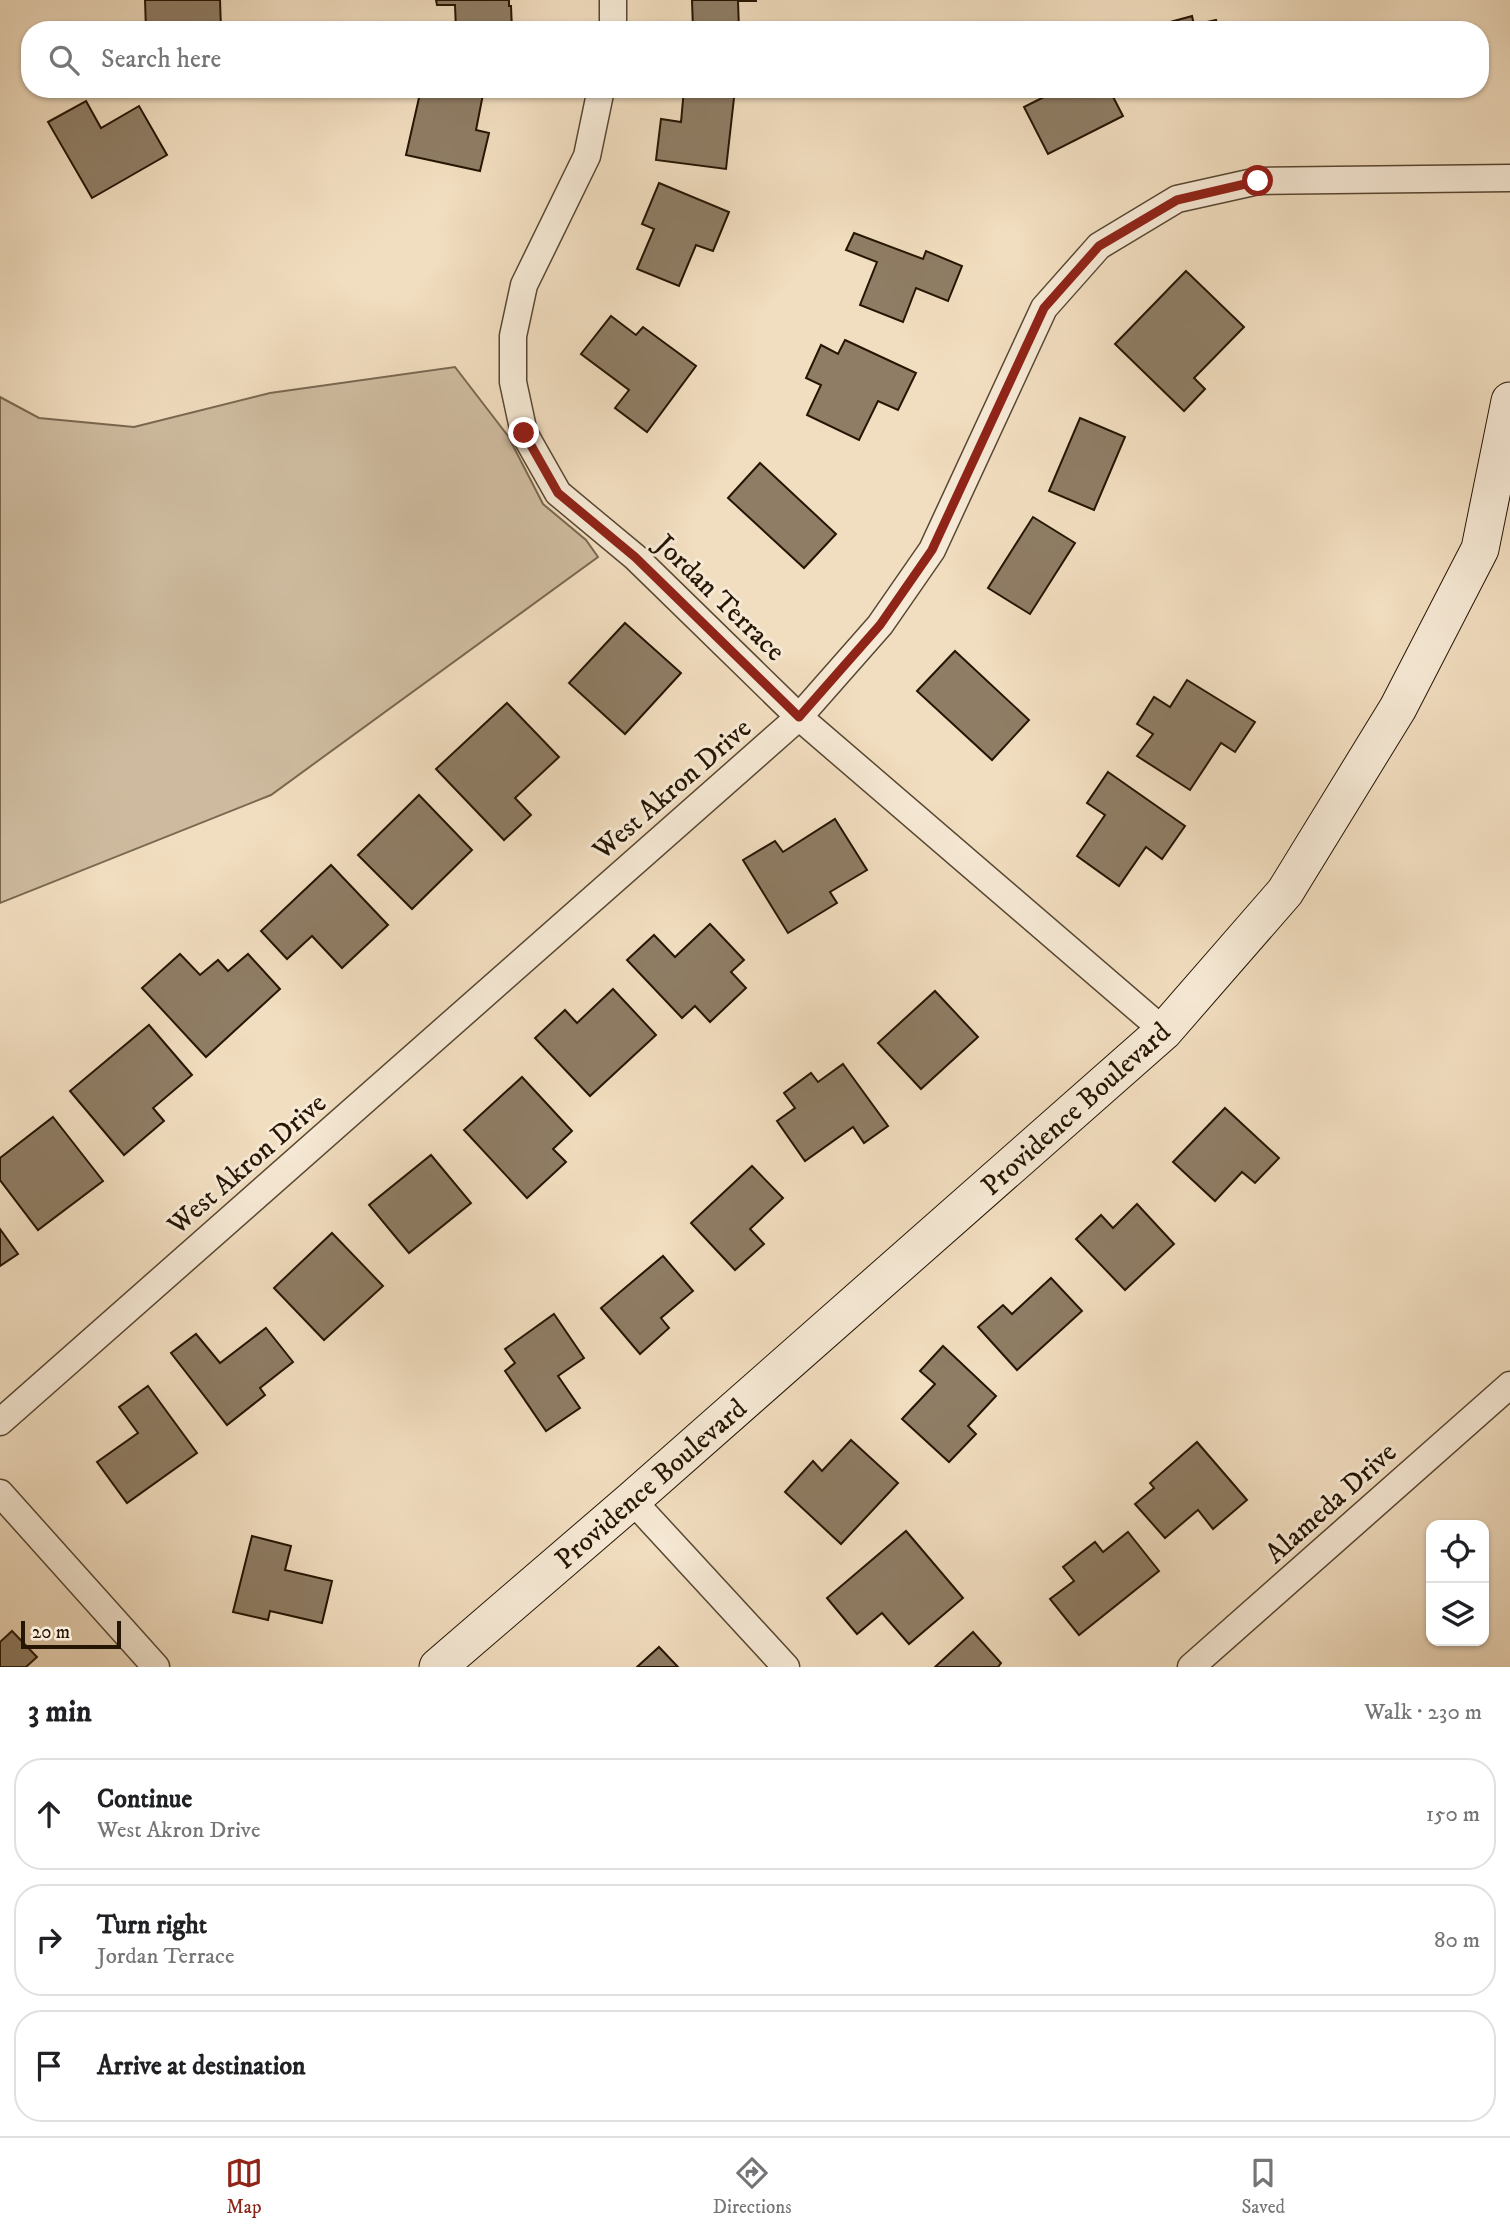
<!DOCTYPE html>
<meta charset="utf-8">
<style>
:root{--surface:#fff;--page:#f2f2f2;--text:#202124;--muted:#757577;--line:#e0e0e0;--accent:#8f2418}
body{margin:0;font-family:"IM FELL DW Pica",serif;background:var(--page);color:var(--text)}
.controls{position:absolute;right:21px;bottom:21px;display:grid;overflow:hidden;border-radius:14px;box-shadow:0 2px 5px #0004}
.controls button{width:63px;height:63px;display:grid;place-items:center;padding:0;border:0;border-bottom:2px solid var(--line);background:var(--surface);color:var(--text);font:35px sans-serif}
.scale{position:absolute;left:21px;bottom:18px;width:100px;box-sizing:border-box;padding-left:7px;border:4px solid #251503;border-top:0;font-size:19px;line-height:24px;white-space:nowrap;color:#251503;-webkit-text-stroke:5px #f6e9d5;paint-order:stroke}
.stop{position:absolute;width:21px;height:21px;margin:-16px;border:5px solid #8f2418;border-radius:50%;background:#fff}
.stop.end{background:#8f2418;border-color:#fff;box-shadow:0 2px 7px #0008}
.list{margin:0;padding:0;list-style:none}
h2{display:flex;justify-content:space-between;align-items:center;height:91px;margin:0;padding:0 28px;font-size:30px}
h2 small{font-size:23px;font-weight:400;color:var(--muted)}
.list li{display:grid;grid-template-columns:46px 1fr auto;gap:21px;align-items:center;box-sizing:border-box;height:112px;margin:0 14px 14px;padding:0 14px;border:2px solid var(--line);border-radius:28px}
.list b{display:block;font-size:26px;white-space:nowrap}
.list p{margin:0;font-size:23px;white-space:nowrap;color:var(--muted)}
.list em{font-size:23px;font-style:normal;color:var(--muted)}
.icon{flex:none;width:38px;height:38px;fill:none;stroke:currentColor;stroke-width:2;stroke-linecap:round;stroke-linejoin:round}
.map{position:relative;flex:none;width:1510px;height:1667px;overflow:hidden}
.search{position:absolute;background:var(--surface);box-shadow:0 2px 5px #0004;left:21px;right:21px;top:21px;height:77px;display:flex;align-items:center;gap:18px;box-sizing:border-box;padding:0 24px;border-radius:28px;color:var(--muted);font-size:26px}
.sheet{height:469px;background:var(--surface)}
nav{display:flex;justify-content:space-around;align-items:center;box-sizing:border-box;height:98px;border-top:2px solid var(--line);background:var(--surface);font-size:19px;color:var(--muted)}
nav a{display:grid;justify-items:center;gap:4px}
nav .on{color:var(--accent)}
.map>svg:first-child{display:block}
.green{fill:#cebb9f;stroke:#7a6851;stroke-width:2}
.building{fill:#8f7d65;stroke:#251503;stroke-width:2}
.lines{fill:none;stroke-linecap:round;stroke-linejoin:round}
.minor-casing{stroke:#584732;stroke-width:29}
.secondary-casing{stroke:#251503;stroke-width:39}
.minor{stroke:#f6e9d5;stroke-width:26}
.secondary{stroke:#f6e9d5;stroke-width:37}
.route{stroke:#8f2418;stroke-width:9}
.labels{text-anchor:middle;stroke-width:6;stroke-linejoin:round;paint-order:stroke}
.street-label{font-size:28px;fill:#251503;stroke:#f6e9d5}
</style>
<div class="map">
<svg width="1510" height="1667" viewBox="0 0 1510 1667">
<rect width="100%" height="100%" fill="#f1ddbf"/>
<filter id="stains"><feTurbulence type="fractalNoise" baseFrequency=".00286" numOctaves="4"/><feColorMatrix values="0 0 0 0 .2 0 0 0 0 .09 0 0 0 0 .02 0 0 0 .5 -.17"/></filter>
<radialGradient id="worn" r=".72"><stop offset=".6" stop-color="#630" stop-opacity="0"/><stop offset="1" stop-color="#630" stop-opacity=".3"/></radialGradient>
<!-- green -->
<polygon class="green" points="455,367 508,436 543,504 586,540 598,557 271,795 0,903 0,397 39,418 134,427 270,393"/>
<!-- building -->
<g class="building">
<polygon points="145,0 220,0 221,30 146,30"/>
<polygon points="436,0 509,0 509,6 511,6 512,30 456,30 455,5 437,5"/>
<polygon points="692,0 756,0 756,1 738,1 739,30 693,30"/>
<polygon points="1192,16 1194,25 1216,20 1219,30 1141,30"/>
<polygon points="421,89 484,89 476,130 489,133 480,171 406,155"/>
<polygon points="684,89 735,89 726,169 656,160 661,119 681,122"/>
<polygon points="1050,89 1109,89 1123,116 1048,154 1024,107 1052,93"/>
<polygon points="86,101 101,128 139,106 167,155 92,198 48,122"/>
<polygon points="659,183 729,212 713,251 696,245 679,286 637,269 654,229 642,224"/>
<polygon points="854,233 923,259 926,251 962,266 948,301 916,288 903,322 860,305 877,262 846,250"/>
<polygon points="1186,271 1244,327 1194,378 1205,389 1184,411 1115,344"/>
<polygon points="611,316 636,335 643,327 696,366 647,432 615,408 629,390 581,354"/>
<polygon points="845,340 916,373 898,410 878,401 859,440 807,415 821,385 806,378 821,345 838,354"/>
<polygon points="1080,418 1125,437 1094,510 1049,491"/>
<polygon points="760,463 836,534 804,568 728,498"/>
<polygon points="1033,517 1075,543 1030,614 988,588"/>
<polygon points="625,623 681,673 625,734 569,683"/>
<polygon points="955,651 1029,720 992,760 917,691"/>
<polygon points="1187,680 1255,722 1235,752 1221,743 1190,790 1137,756 1153,734 1137,724 1154,697 1170,707"/>
<polygon points="507,703 559,757 515,798 531,815 504,840 436,769"/>
<polygon points="1108,772 1185,826 1162,859 1146,847 1119,886 1077,856 1105,815 1087,803"/>
<polygon points="419,795 472,850 412,909 358,855"/>
<polygon points="835,819 867,870 830,892 837,903 788,933 743,860 775,841 783,852"/>
<polygon points="331,865 388,925 342,968 312,936 287,959 261,931"/>
<polygon points="710,924 744,960 731,972 746,988 710,1022 695,1006 682,1018 627,960 654,935 675,957"/>
<polygon points="180,954 200,975 218,960 228,971 248,954 280,989 206,1057 142,988"/>
<polygon points="613,989 656,1035 590,1096 535,1038 565,1010 577,1023"/>
<polygon points="935,991 978,1037 921,1089 878,1043"/>
<polygon points="149,1025 192,1075 153,1108 164,1121 124,1155 70,1091"/>
<polygon points="843,1064 888,1126 864,1143 853,1127 805,1161 777,1121 795,1108 784,1093 811,1073 818,1082"/>
<polygon points="522,1077 572,1131 553,1149 566,1162 527,1198 464,1130"/>
<polygon points="1225,1108 1279,1158 1255,1183 1242,1172 1215,1201 1173,1162"/>
<polygon points="53,1117 103,1181 38,1230 0,1180 0,1158"/>
<polygon points="431,1155 471,1203 409,1253 369,1205"/>
<polygon points="752,1166 783,1198 750,1229 764,1244 735,1270 691,1223"/>
<polygon points="1137,1204 1174,1244 1125,1290 1076,1239 1101,1215 1113,1228"/>
<polygon points="0,1229 18,1254 0,1266"/>
<polygon points="332,1233 383,1286 324,1340 274,1288"/>
<polygon points="663,1256 693,1291 661,1318 669,1328 640,1354 601,1308"/>
<polygon points="1051,1278 1082,1311 1017,1370 978,1327 1003,1305 1012,1314"/>
<polygon points="554,1314 584,1358 558,1376 580,1408 546,1431 505,1371 515,1363 505,1349"/>
<polygon points="266,1328 293,1362 260,1388 265,1395 227,1425 171,1353 196,1334 220,1363"/>
<polygon points="943,1346 996,1396 968,1426 976,1434 949,1462 902,1419 935,1384 920,1371"/>
<polygon points="148,1386 197,1453 127,1503 97,1462 138,1433 119,1407"/>
<polygon points="851,1440 898,1483 841,1544 785,1492 813,1461 822,1471"/>
<polygon points="1197,1442 1247,1500 1213,1529 1198,1510 1165,1538 1135,1504 1154,1488 1150,1483"/>
<polygon points="906,1531 963,1598 909,1644 882,1613 857,1634 827,1598"/>
<polygon points="1128,1532 1159,1571 1079,1635 1050,1599 1074,1581 1063,1567 1095,1542 1103,1552"/>
<polygon points="252,1536 291,1546 285,1570 332,1581 322,1623 270,1611 268,1620 233,1612"/>
<polygon points="12,1631 37,1657 26,1667 0,1667 0,1642"/>
<polygon points="973,1632 1001,1663 998,1667 935,1667"/>
<polygon points="659,1647 678,1667 637,1667"/>
</g>
<g class="lines">
<defs>
<g id="minor">
<polyline points="613,0 613,30"/>
<polyline points="601,89 587,156 524,285 513,336 513,382 524,433 558,493 635,557 799,717 1164,1031"/>
<polyline points="0,1422 799,717 880,625 932,550 1044,308 1099,246 1177,199 1258,181 1510,178"/>
<polyline points="0,1493 156,1667"/>
<polyline points="632,1500 786,1667"/>
<polyline points="1191,1667 1510,1385"/>
</g>
<polyline id="secondary" points="438,1667 632,1500 1164,1031 1285,892 1398,708 1480,549 1510,401"/>
</defs>
<!-- minor casing -->
<use href="#minor" class="minor-casing"/>
<!-- secondary casing -->
<use href="#secondary" class="secondary-casing"/>
<!-- minor -->
<use href="#minor" class="minor"/>
<!-- secondary -->
<use href="#secondary" class="secondary"/>
</g>
<g class="lines">
<!-- route -->
<polyline class="route" points="524,433 558,493 635,557 799,717 880,625 932,550 1044,308 1099,246 1177,200 1258,181"/>
</g>
<g class="labels">
<!-- street labels -->
<g class="street-label">
<text transform="translate(721 597) rotate(44)" y="10">Jordan Terrace</text>
<text transform="translate(671 788) rotate(-41)" y="10">West Akron Drive</text>
<text transform="translate(1075 1108) rotate(-42)" y="10">Providence Boulevard</text>
<text transform="translate(246 1163) rotate(-41)" y="10">West Akron Drive</text>
<text transform="translate(650 1483) rotate(-41)" y="10">Providence Boulevard</text>
<text transform="translate(1330 1502) rotate(-42)" y="10">Alameda Drive</text>
</g>
</g>
<rect width="100%" height="100%" filter="url(#stains)"/>
<rect width="100%" height="100%" fill="url(#worn)"/>
</svg>
<div class="controls">
<button><svg class="icon" aria-label="locate" viewBox="0 0 24 24"><circle cx="12" cy="12" r="6"/><path d="M12 2v4M12 18v4M2 12h4M18 12h4"/></svg></button>
<button><svg class="icon" aria-label="layers" viewBox="0 0 24 24"><path d="M12 4l9 5-9 5-9-5zM3 14l9 5 9-5"/></svg></button>
</div>
<div class="scale">20 m</div>
<div class="stop" style="left:1258px;top:181px"></div>
<div class="stop end" style="left:524px;top:433px"></div>
<div class="search"><svg class="icon" aria-label="search" viewBox="0 0 24 24"><circle cx="10" cy="10" r="6"/><path d="M15 15l6 6"/></svg>Search here</div>
</div>
<section class="sheet">
<h2>3 min<small>Walk · 230 m</small></h2>
<ul class="list">
<li><svg class="icon" aria-label="ahead" viewBox="0 0 24 24"><path d="M12 20V5M6 11l6-6 6 6"/></svg><div><b>Continue</b><p>West Akron Drive</p></div><em>150 m</em></li>
<li><svg class="icon" aria-label="right" viewBox="0 0 24 24"><path d="M7 20v-9h11M14 6l5 5-5 5"/></svg><div><b>Turn right</b><p>Jordan Terrace</p></div><em>80 m</em></li>
<li><svg class="icon" aria-label="arrive" viewBox="0 0 24 24"><path d="M6 21V4h12l-3 4 3 4H6"/></svg><div><b>Arrive at destination</b></div></li>
</ul>
</section>
<nav>
<a class="on"><svg class="icon" aria-label="map" viewBox="0 0 24 24"><path d="M3 6l6-2 6 2 6-2v14l-6 2-6-2-6 2zM9 4v14M15 6v14"/></svg>Map</a>
<a><svg class="icon" aria-label="directions" viewBox="0 0 24 24"><path d="M12 3l9 9-9 9-9-9zM9 14v-3h6M13 9l2 2-2 2"/></svg>Directions</a>
<a><svg class="icon" aria-label="saved" viewBox="0 0 24 24"><path d="M7 4h10v16l-5-4-5 4z"/></svg>Saved</a>
</nav>
